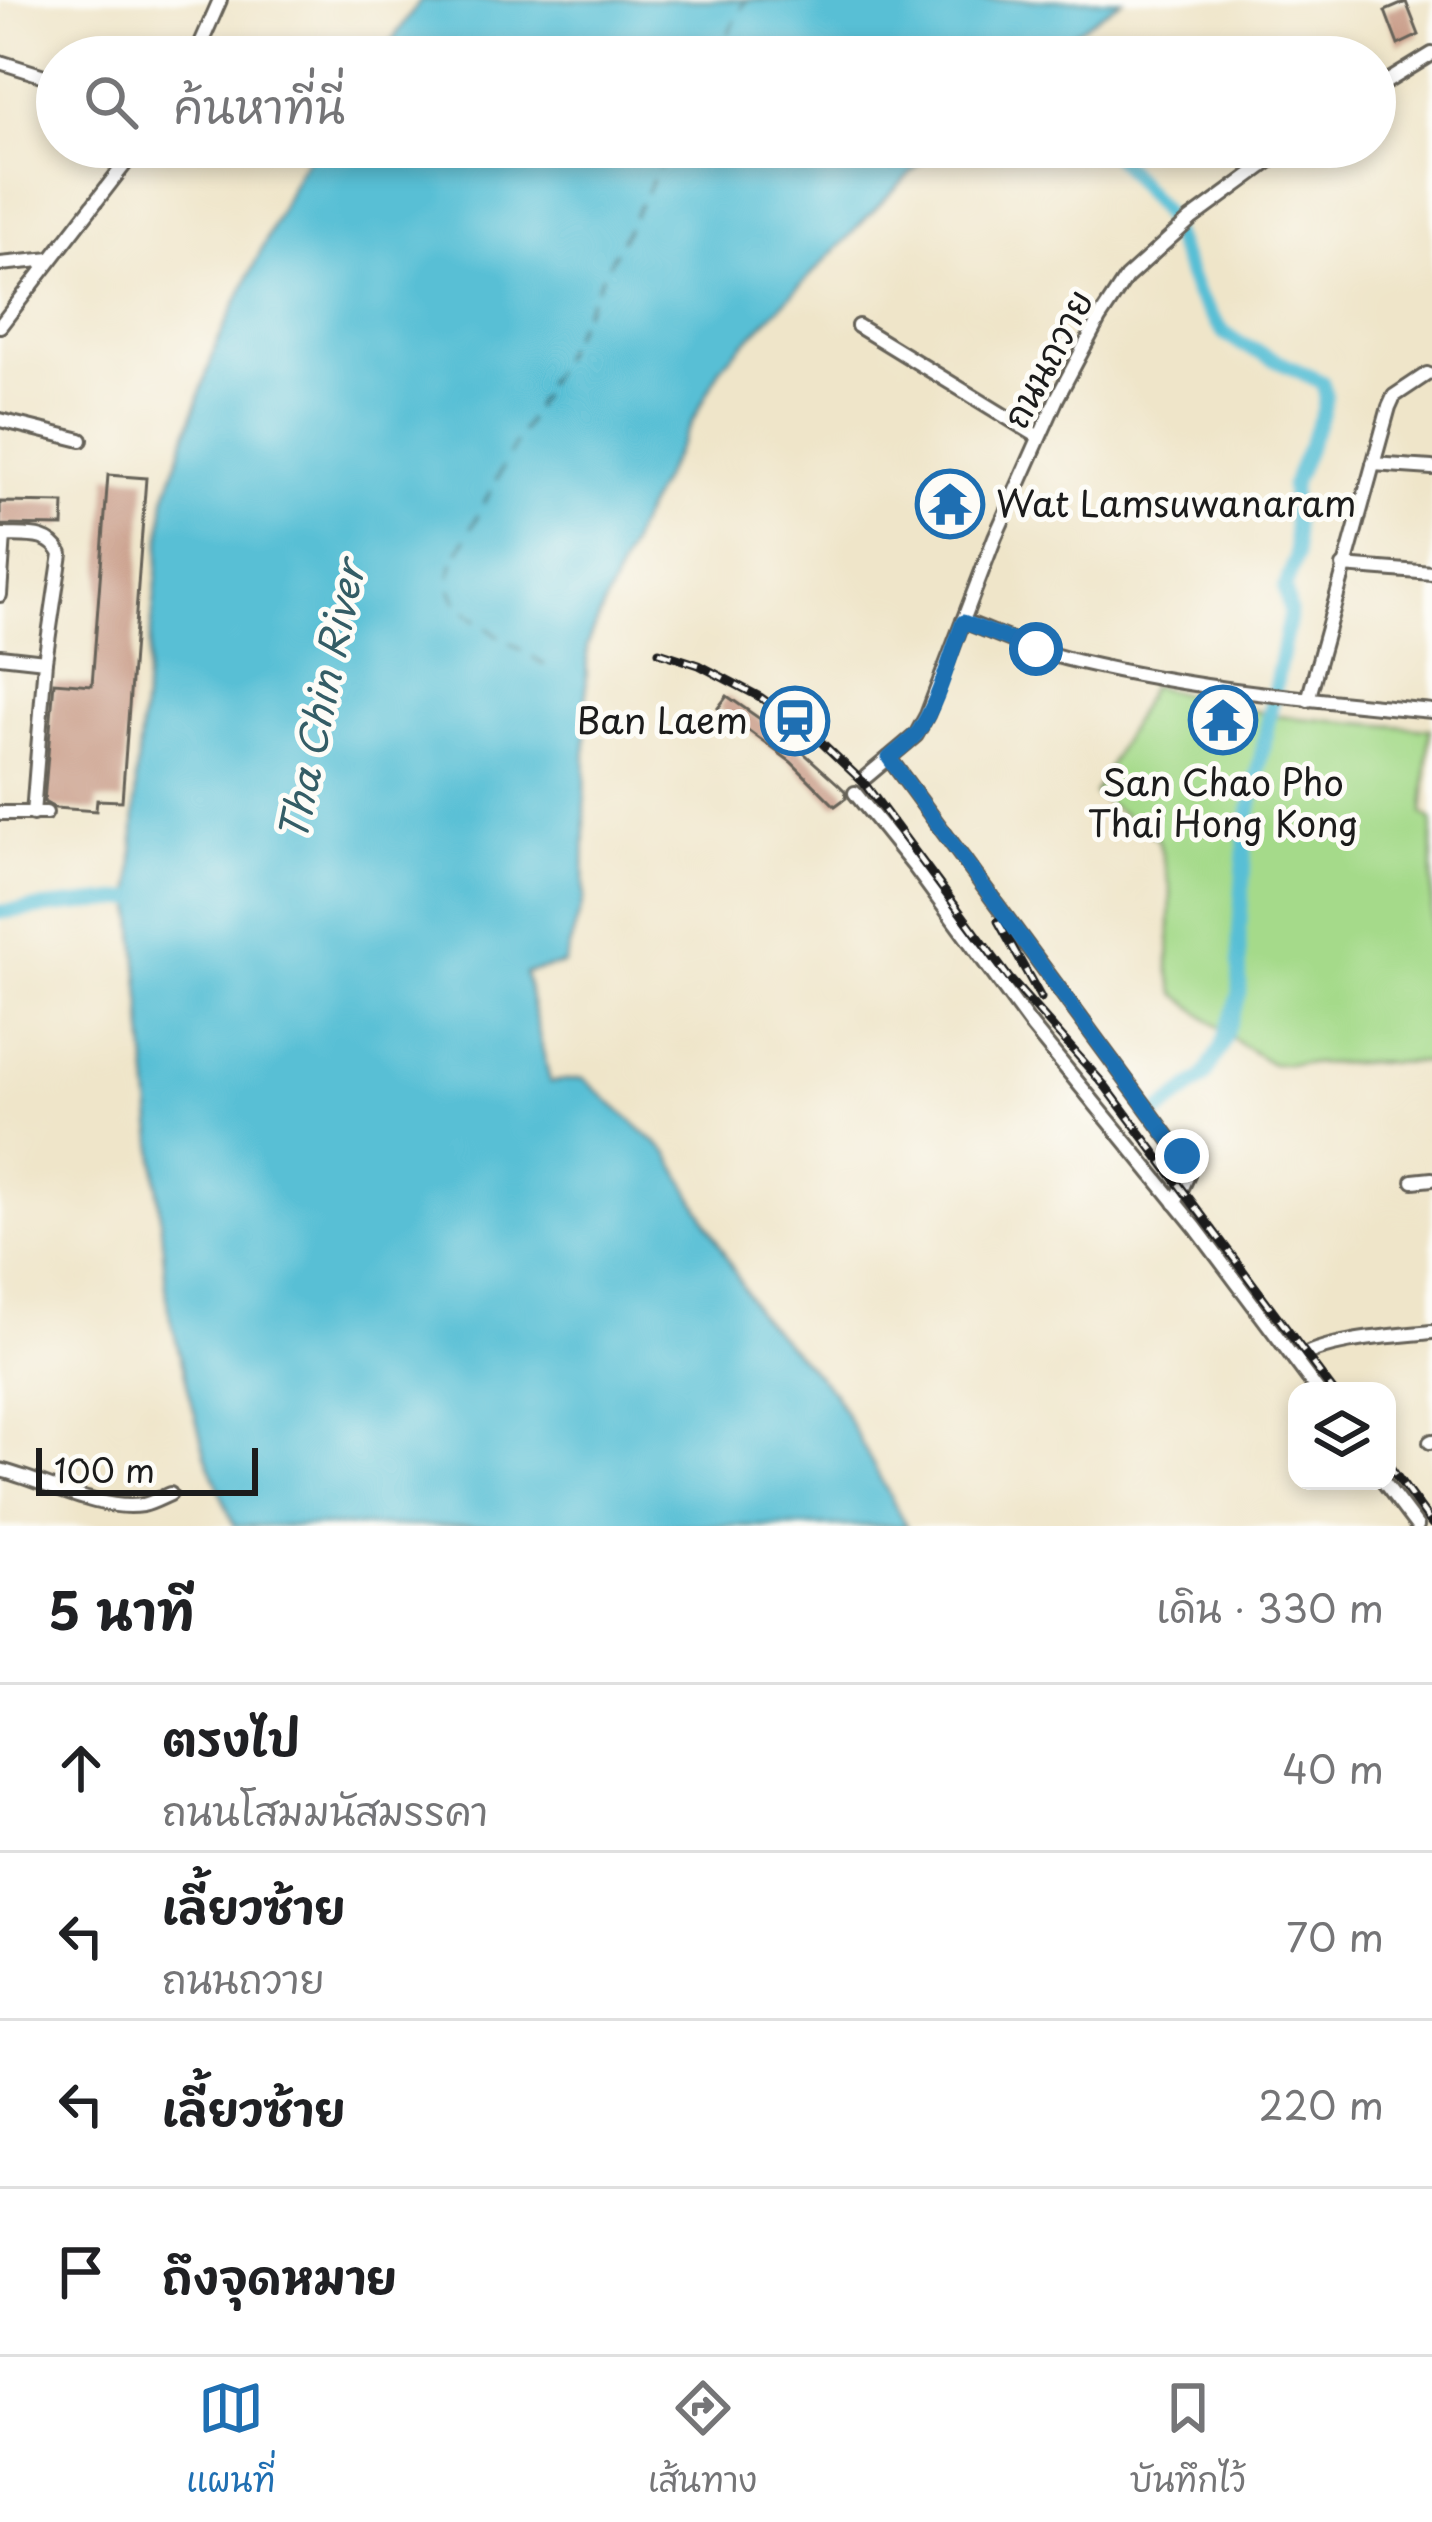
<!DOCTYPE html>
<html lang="th">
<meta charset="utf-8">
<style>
:root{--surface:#fff;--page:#f2f2f2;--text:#202124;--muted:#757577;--line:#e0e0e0;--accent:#1f6fb2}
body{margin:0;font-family:"Playpen Sans","Playpen Sans Thai",sans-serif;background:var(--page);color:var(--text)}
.controls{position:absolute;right:36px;bottom:36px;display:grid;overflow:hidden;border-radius:24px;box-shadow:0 6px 18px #0003}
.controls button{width:108px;height:108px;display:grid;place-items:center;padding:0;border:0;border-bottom:3px solid var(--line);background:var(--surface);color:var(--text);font:60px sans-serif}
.scale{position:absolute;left:36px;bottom:30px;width:222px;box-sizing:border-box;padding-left:12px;border:6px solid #1c1c1c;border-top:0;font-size:33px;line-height:42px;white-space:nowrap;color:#1c1c1c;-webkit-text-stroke:9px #fdfcf7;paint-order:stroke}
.stop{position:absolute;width:36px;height:36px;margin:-27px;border:9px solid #1f6fb2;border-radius:50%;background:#fff}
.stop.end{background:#1f6fb2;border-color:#fff;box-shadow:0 3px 12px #0008}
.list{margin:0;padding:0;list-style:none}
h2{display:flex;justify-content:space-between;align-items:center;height:156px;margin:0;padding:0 48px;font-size:51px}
h2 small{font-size:39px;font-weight:400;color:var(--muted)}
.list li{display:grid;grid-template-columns:78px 1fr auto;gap:36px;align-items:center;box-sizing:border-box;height:168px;padding:0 48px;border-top:3px solid var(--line)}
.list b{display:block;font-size:45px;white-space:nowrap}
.list p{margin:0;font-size:39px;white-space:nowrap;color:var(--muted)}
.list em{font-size:39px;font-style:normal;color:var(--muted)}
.icon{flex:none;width:66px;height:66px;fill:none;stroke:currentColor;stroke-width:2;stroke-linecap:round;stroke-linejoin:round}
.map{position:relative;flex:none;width:1432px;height:1526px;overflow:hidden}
.search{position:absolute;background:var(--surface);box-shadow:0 6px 18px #0003;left:36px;right:36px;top:36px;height:132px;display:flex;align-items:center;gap:30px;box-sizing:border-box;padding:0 42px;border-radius:66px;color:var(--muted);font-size:45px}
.sheet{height:828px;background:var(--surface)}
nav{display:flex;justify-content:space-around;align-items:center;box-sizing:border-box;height:168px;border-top:3px solid var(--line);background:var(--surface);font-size:33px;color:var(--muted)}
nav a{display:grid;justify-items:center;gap:6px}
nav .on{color:var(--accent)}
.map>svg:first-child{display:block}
.green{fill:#a5da8a;stroke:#607b53;stroke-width:3}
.water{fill:#58bfd5;stroke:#3a6e78;stroke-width:3}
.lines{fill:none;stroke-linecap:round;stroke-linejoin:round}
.canal{stroke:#58bfd5;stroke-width:15}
.ferry{stroke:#345d66;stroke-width:3;stroke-dasharray:15 12;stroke-linecap:butt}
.building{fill:#c79a85}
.street-casing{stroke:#666259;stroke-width:18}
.street{stroke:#fff;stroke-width:12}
.rail-casing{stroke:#1c1c1c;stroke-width:9}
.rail{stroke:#fdfcf7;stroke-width:4.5;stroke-dasharray:14;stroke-linecap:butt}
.route{stroke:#1f6fb2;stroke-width:15}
.labels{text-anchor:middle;stroke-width:10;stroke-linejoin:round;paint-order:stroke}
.street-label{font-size:36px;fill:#1c1c1c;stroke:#fdfcf7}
.poi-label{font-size:36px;fill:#1c1c1c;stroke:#fdfcf7;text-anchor:start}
.water-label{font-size:39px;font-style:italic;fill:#345d66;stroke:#fdfcf7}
</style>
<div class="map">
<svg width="1432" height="1526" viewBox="0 0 1432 1526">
<rect width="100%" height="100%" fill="#fdfcf7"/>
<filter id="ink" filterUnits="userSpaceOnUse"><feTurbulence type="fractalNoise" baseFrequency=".00833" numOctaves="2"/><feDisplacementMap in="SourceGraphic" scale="24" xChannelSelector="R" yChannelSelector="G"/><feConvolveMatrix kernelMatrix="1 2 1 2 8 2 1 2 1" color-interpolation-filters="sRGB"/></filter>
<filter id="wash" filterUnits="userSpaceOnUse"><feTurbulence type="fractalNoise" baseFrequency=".004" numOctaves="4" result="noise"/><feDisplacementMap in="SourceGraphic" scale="48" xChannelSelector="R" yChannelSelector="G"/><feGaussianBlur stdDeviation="2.7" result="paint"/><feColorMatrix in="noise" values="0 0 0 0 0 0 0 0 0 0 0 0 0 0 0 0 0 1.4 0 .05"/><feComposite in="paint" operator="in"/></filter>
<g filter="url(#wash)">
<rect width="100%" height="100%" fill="#efe5c9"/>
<!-- green -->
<polygon class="green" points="1151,686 1276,716 1430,729 1423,814 1432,820 1432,1062 1272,1064 1240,1044 1175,993 1169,969 1171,891 1158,839 1094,794"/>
<!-- water -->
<g class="water">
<polygon points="421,0 1122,0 1039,57 380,57"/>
<polygon points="316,147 936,147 721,367 642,517 587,646 584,899 564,964 525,973 550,1082 583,1078 669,1154 758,1314 834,1393 906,1526 234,1526 205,1454 168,1308 132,893 136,775 165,498 217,343 298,173"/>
</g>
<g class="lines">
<!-- canal -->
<g class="canal">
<polyline points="1108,147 1165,214 1197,295 1224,333 1241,344 1322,382 1326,397 1323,412 1292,486 1296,557 1285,588 1290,613 1246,831 1239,938 1240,993 1221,1047 1203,1078 1161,1111"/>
<polyline points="0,912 150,897"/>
</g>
<!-- ferry -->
<g class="ferry">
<polyline points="716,57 746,0"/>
<path d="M 545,665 C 523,650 470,621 456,601 C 448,588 449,576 453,563 L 670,147"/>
</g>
</g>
<g id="blocks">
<!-- building -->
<g class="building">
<polygon points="1406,2 1419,35 1398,45 1385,11"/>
<polygon points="108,475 146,478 122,801 97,800 96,811 55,808 44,802 54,682 92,685"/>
<polygon points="0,502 64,503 63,526 0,525"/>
<polygon points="727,696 786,737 838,784 845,791 846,798 835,806 791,762 718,708"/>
</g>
</g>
</g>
<g filter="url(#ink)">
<use href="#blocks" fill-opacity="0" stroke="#666259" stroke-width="3"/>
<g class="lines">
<defs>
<g id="street">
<polyline points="195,57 220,0"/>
<polyline points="0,62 57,80"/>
<polyline points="1375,89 1432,54"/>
<polyline points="0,264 51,259"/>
<polyline points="0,326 138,147"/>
<polyline points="858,326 1039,437"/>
<polyline points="0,420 81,440"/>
<polyline points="1373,464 1432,468"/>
<path d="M 4,535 C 27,536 49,532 61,554 L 45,661"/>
<polyline points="1343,566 1432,573"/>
<polyline points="0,595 4,535 1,535"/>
<path d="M 963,621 C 1000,635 1037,652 1076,661 C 1193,689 1313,700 1432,711"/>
<polyline points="0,656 45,661 33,814"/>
<polyline points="1308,700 1389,407 1394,396 1427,374"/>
<polyline points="889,758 1182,1156 1188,1175 1175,1203"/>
<polyline points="866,777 916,735 927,715 995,537 1057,398 1099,319 1126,278 1191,219 1289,147"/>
<polyline points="855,793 914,866 1030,1024 1196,1228 1318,1391"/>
<polyline points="0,813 46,813"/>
<polyline points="1413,1181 1432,1179"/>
<path d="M 1295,1360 C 1326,1339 1394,1336 1432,1332"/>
<polyline points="1430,1442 1432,1441"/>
<path d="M 0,1470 C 42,1480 99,1512 143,1505 C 152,1503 161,1498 170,1494"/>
<polyline points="1383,1481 1417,1526"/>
</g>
</defs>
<!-- street casing -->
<use href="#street" class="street-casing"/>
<!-- street -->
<use href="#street" class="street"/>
<defs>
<g id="rail">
<polyline points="659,652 699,665 760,697 818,739 864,783 1009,978 1106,1087 1333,1391"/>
<polyline points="998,921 1041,998"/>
<polyline points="1387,1463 1432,1524"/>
</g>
</defs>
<!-- rail casing -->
<use href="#rail" class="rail-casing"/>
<!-- rail -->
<use href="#rail" class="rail"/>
</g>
</g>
<g class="lines" filter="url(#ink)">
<!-- route -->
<path class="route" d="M 1036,649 L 963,622 C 949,658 940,700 918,732 C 910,742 898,750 889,758 L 1182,1156"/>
</g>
<!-- icons -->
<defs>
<symbol id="temple-ring" viewBox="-11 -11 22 22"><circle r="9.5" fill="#fdfcf7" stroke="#1f6fb2" stroke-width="1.5"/><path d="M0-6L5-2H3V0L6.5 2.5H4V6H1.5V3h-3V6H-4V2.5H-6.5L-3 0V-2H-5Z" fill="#1f6fb2"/></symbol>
<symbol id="station-ring" viewBox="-11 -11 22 22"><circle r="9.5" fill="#fdfcf7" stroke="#1f6fb2" stroke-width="1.5"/><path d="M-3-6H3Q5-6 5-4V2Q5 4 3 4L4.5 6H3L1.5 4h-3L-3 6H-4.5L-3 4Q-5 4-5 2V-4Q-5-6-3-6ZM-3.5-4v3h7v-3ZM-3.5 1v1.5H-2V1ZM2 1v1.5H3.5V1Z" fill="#1f6fb2"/></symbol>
</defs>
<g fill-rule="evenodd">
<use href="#temple-ring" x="912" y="466" width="76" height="76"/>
<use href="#temple-ring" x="1185" y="682" width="76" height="76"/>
<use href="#station-ring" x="757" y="683" width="76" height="76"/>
</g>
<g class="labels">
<!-- street labels -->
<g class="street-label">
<text transform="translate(1048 359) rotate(-62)" y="13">ถนนถวาย</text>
</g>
<!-- poi labels -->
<g class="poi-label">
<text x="996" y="517">Wat Lamsuwanaram</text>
<text x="748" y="734" text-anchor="end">Ban Laem</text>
<text x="1223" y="796" text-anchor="middle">San Chao Pho<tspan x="1223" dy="41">Thai Hong Kong</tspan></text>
</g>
<!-- water labels -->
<g class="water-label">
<text transform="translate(322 701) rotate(-78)" y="14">Tha Chin River</text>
</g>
</g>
</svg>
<div class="controls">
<button><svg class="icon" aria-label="layers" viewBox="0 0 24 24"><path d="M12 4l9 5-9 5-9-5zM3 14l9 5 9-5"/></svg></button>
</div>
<div class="scale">100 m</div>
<div class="stop" style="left:1036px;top:649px"></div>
<div class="stop end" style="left:1182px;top:1156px"></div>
<div class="search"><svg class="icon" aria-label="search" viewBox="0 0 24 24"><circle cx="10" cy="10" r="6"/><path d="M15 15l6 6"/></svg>ค้นหาที่นี่</div>
</div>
<section class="sheet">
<h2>5 นาที<small>เดิน · 330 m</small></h2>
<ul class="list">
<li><svg class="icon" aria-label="ahead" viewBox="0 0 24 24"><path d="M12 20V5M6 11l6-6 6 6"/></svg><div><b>ตรงไป</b><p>ถนนโสมมนัสมรรคา</p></div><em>40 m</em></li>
<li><svg class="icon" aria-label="left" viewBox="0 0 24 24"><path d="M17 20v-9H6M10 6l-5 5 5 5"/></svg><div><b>เลี้ยวซ้าย</b><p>ถนนถวาย</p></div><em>70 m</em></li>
<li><svg class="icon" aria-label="left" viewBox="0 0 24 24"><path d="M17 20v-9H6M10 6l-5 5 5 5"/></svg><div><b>เลี้ยวซ้าย</b></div><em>220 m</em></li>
<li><svg class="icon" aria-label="arrive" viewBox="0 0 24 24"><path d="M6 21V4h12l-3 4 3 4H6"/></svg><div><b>ถึงจุดหมาย</b></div></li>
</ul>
</section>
<nav>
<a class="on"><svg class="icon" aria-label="map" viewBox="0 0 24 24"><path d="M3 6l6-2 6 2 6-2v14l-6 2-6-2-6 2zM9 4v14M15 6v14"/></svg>แผนที่</a>
<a><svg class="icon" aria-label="directions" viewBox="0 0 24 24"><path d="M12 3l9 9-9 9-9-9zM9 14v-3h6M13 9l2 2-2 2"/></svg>เส้นทาง</a>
<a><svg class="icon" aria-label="saved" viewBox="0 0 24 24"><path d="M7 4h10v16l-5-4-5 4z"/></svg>บันทึกไว้</a>
</nav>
